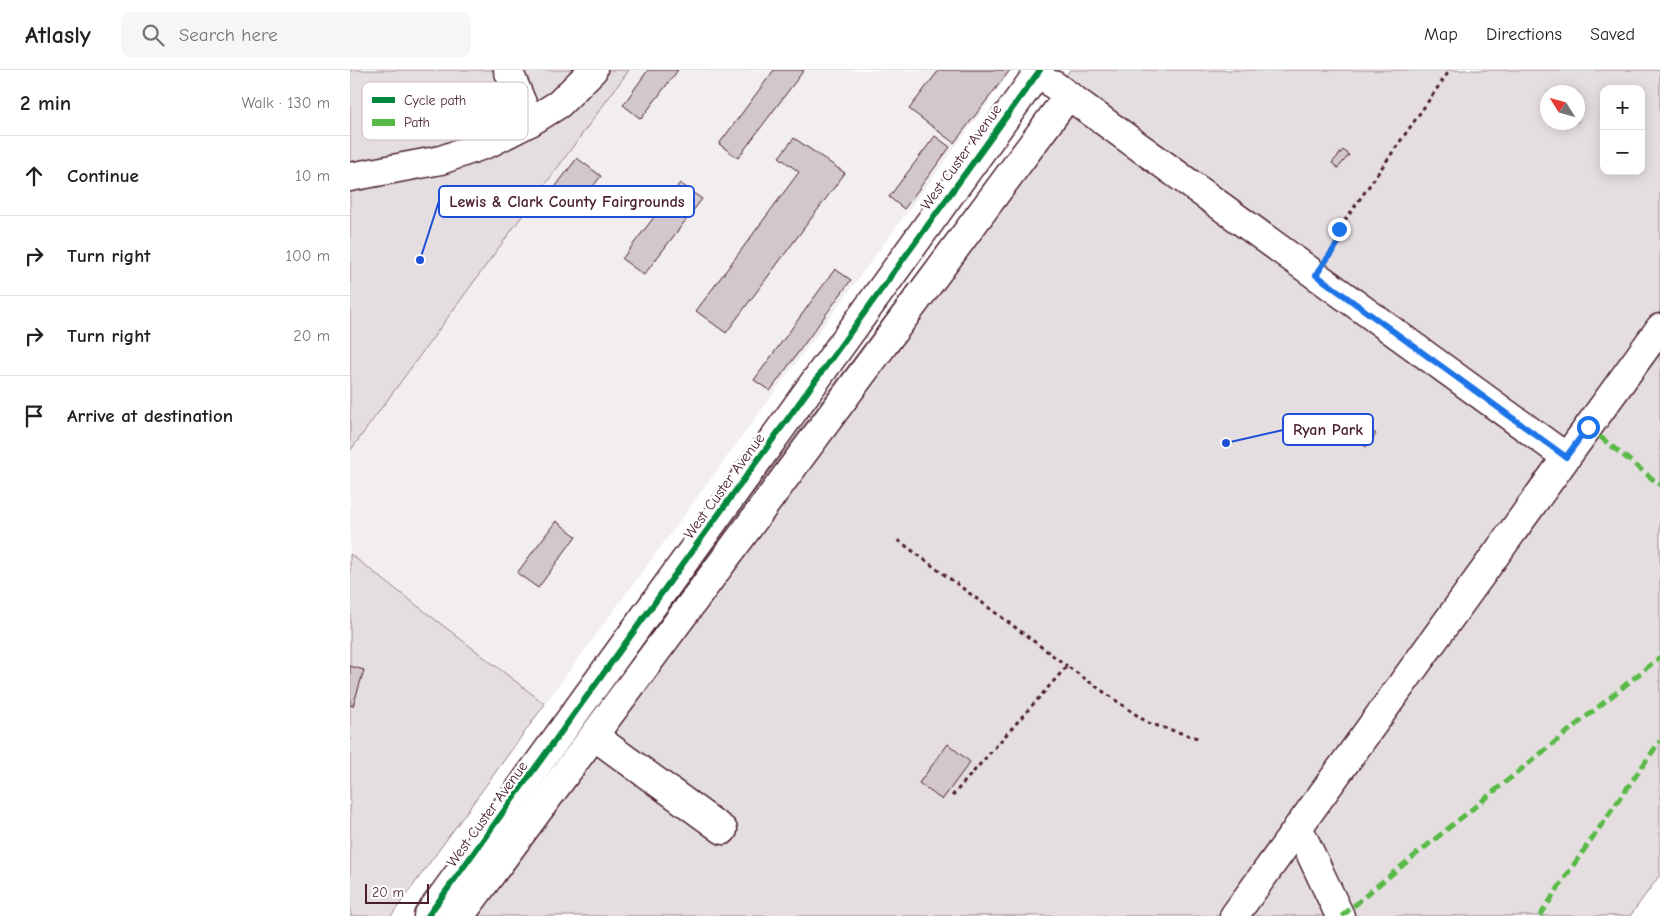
<!DOCTYPE html>
<meta charset="utf-8">
<style>
:root{--surface:#fff;--page:#f6f6f6;--text:#202124;--muted:#757577;--line:#e0e0e0}
body{margin:0;font-family:"Comic Neue",sans-serif;background:var(--page);color:var(--text)}
.controls{position:absolute;right:15px;top:15px;display:grid;overflow:hidden;border-radius:10px;box-shadow:0 2px 12px #0003}
.controls button{width:45px;height:45px;display:grid;place-items:center;padding:0;border:0;border-bottom:1px solid var(--line);background:var(--surface);color:var(--text);font:25px sans-serif}
.compass{position:absolute;left:1190px;top:15px;width:45px;height:45px;border-radius:50%;background:var(--surface);box-shadow:0 2px 12px #0003;rotate:307deg}
.scale{position:absolute;left:15px;bottom:12px;width:64px;box-sizing:border-box;padding-left:5px;border:2px solid #4a1f2b;border-top:0;font-size:14px;line-height:18px;white-space:nowrap;color:#4a1f2b;-webkit-text-stroke:4px #fff;paint-order:stroke}
.stop{position:absolute;width:15px;height:15px;margin:-11px;border:4px solid #1a73e8;border-radius:50%;background:#fff}
.stop.end{background:#1a73e8;border-color:#fff;box-shadow:0 1px 5px #0008}
.list{margin:0;padding:0;list-style:none}
h2{display:flex;justify-content:space-between;align-items:center;height:65px;margin:0;padding:0 20px;font-size:21px}
h2 small{font-size:16px;font-weight:400;color:var(--muted)}
.list li{display:grid;grid-template-columns:32px 1fr auto;gap:15px;align-items:center;box-sizing:border-box;height:80px;padding:0 20px;border-top:1px solid var(--line)}
.list b{display:block;font-size:19px;white-space:nowrap}
.list em{font-size:16px;font-style:normal;color:var(--muted)}
.icon{flex:none;width:28px;height:28px;fill:none;stroke:currentColor;stroke-width:2;stroke-linecap:round;stroke-linejoin:round}
.map{position:relative;flex:none;width:1310px;height:846px;overflow:hidden}
header{display:flex;align-items:center;gap:30px;box-sizing:border-box;height:70px;padding:0 25px;background:var(--surface);border-bottom:1px solid var(--line)}
header strong{font-size:24px}
nav{display:flex;gap:28px;margin-inline-start:auto;font-size:18px}
.search{width:350px;height:45px;background:var(--page);display:flex;align-items:center;gap:12px;box-sizing:border-box;padding:0 18px;border-radius:10px;color:var(--muted);font-size:19px}
main{display:flex}
aside{flex:1;background:var(--surface)}
.map>svg:first-child{display:block}
.built{fill:#f2eeef}
.green{fill:#e5dee0;stroke:#987e86;fill-rule:evenodd}
.building{fill:#d2c7cb;stroke:#4a1f2b}
.lines{fill:none;stroke-linecap:round;stroke-linejoin:round}
.minor-casing{stroke:#4a1f2b;stroke-width:31}
.path{stroke:#4a1f2b;stroke-width:3;stroke-dasharray:4 4;stroke-linecap:butt}
.minor{stroke:#fff;stroke-width:28}
.quiet{stroke:#58b947;stroke-width:5;stroke-dasharray:10 5;stroke-linecap:butt}
.cycleway-casing{stroke:#fff;stroke-width:9}
.cycleway{stroke:#00873e;stroke-width:6}
.route{stroke:#1a73e8;stroke-width:6}
.labels{text-anchor:middle;stroke-width:5;stroke-linejoin:round;paint-order:stroke}
.street-label{font-size:15px;fill:#4a1f2b;stroke:#fff}
.key{fill:#fff;stroke:#c9bcbf;stroke-width:1}
.key-label{font-size:14px;fill:#4a1f2b}
.leader{fill:none;stroke:#1d4ed8;stroke-width:2}
.callout-dot{fill:#1d4ed8;stroke:#fff;stroke-width:2}
.callout{fill:#fff;stroke:#1d4ed8;stroke-width:2}
.callout-label{font-size:16px;text-anchor:middle;font-weight:bold;fill:#4a1f2b}
</style>
<header>
<strong>Atlasly</strong>
<div class="search"><svg class="icon" aria-label="search" viewBox="0 0 24 24"><circle cx="10" cy="10" r="6"/><path d="M15 15l6 6"/></svg>Search here</div>
<nav><a>Map</a><a>Directions</a><a>Saved</a></nav>
</header>
<main>
<aside>
<h2>2 min<small>Walk · 130 m</small></h2>
<ul class="list">
<li><svg class="icon" aria-label="ahead" viewBox="0 0 24 24"><path d="M12 20V5M6 11l6-6 6 6"/></svg><div><b>Continue</b></div><em>10 m</em></li>
<li><svg class="icon" aria-label="right" viewBox="0 0 24 24"><path d="M7 20v-9h11M14 6l5 5-5 5"/></svg><div><b>Turn right</b></div><em>100 m</em></li>
<li><svg class="icon" aria-label="right" viewBox="0 0 24 24"><path d="M7 20v-9h11M14 6l5 5-5 5"/></svg><div><b>Turn right</b></div><em>20 m</em></li>
<li><svg class="icon" aria-label="arrive" viewBox="0 0 24 24"><path d="M6 21V4h12l-3 4 3 4H6"/></svg><div><b>Arrive at destination</b></div></li>
</ul>
</aside>
<div class="map">
<svg width="1310" height="846" viewBox="0 0 1310 846">
<rect width="100%" height="100%" fill="#fff"/>
<filter id="ink" filterUnits="userSpaceOnUse"><feTurbulence type="fractalNoise" baseFrequency=".02" numOctaves="2"/><feDisplacementMap in="SourceGraphic" scale="10" xChannelSelector="R" yChannelSelector="G"/><feConvolveMatrix kernelMatrix="1 2 1 2 8 2 1 2 1" color-interpolation-filters="sRGB"/></filter>
<g filter="url(#ink)">
<!-- built -->
<polygon class="built" points="279,0 662,0 195,634 0,484 0,381"/>
<!-- green -->
<g class="green">
<polygon points="0,0 279,0 0,381"/>
<path d="M 720,0 L 1310,0 L 1310,805 L 1280,846 L 86,846 ZM 1254,19 L 1291,19 L 1291,101 L 1254,101 ZM 1198,22 L 1228,22 L 1228,52 L 1198,52 Z"/>
<polygon points="0,484 195,634 41,846 0,846"/>
</g>
<!-- building -->
<g class="building">
<polygon points="298,0 328,0 291,49 273,35"/>
<polygon points="424,0 454,0 388,88 369,74"/>
<polygon points="589,0 660,0 604,73 559,39"/>
<polygon points="585,66 600,77 554,139 539,127"/>
<polygon points="444,68 495,103 376,263 346,241 449,102 429,87"/>
<polygon points="993,80 999,85 988,98 982,93"/>
<polygon points="227,88 251,106 221,145 197,128"/>
<polygon points="330,113 352,129 294,205 272,189"/>
<polygon points="485,199 501,210 420,321 404,310"/>
<polygon points="1020,359 1026,364 1016,377 1010,372"/>
<polygon points="206,451 226,466 188,518 167,503"/>
<polygon points="0,596 14,600 3,636 0,635"/>
<polygon points="598,674 620,692 592,730 569,713"/>
</g>
<g class="lines">
<defs>
<g id="minor">
<polyline points="158,0 180,52"/>
<polyline points="704,15 1216,387"/>
<polyline points="0,107 91,90 139,73 180,52 209,34 243,0"/>
<polyline points="244,666 373,760"/>
<polyline points="948,757 990,846"/>
<polyline points="78,846 690,0"/>
<polyline points="110,846 718,26"/>
<polyline points="884,846 1310,258"/>
</g>
</defs>
<!-- minor casing -->
<use href="#minor" class="minor-casing"/>
<!-- path -->
<g class="path">
<polyline points="979,186 988,173 989,159 1100,0"/>
<polyline points="548,470 717,596"/>
<polyline points="602,726 717,596 798,653 851,669"/>
</g>
<!-- minor -->
<use href="#minor" class="minor"/>
<!-- quiet -->
<g class="quiet">
<polyline points="1238,357 1310,415"/>
<polyline points="992,846 1027,816 1310,587"/>
<polyline points="1190,846 1220,800 1310,671"/>
</g>
<defs>
<polyline id="cycleway" points="78,846 690,0"/>
</defs>
<!-- cycleway casing -->
<use href="#cycleway" class="cycleway-casing"/>
<!-- cycleway -->
<use href="#cycleway" class="cycleway"/>
</g>
</g>
<g class="lines" filter="url(#ink)">
<!-- route -->
<polyline class="route" points="989,159 988,173 966,205 1216,387 1238,357"/>
</g>
<g class="labels">
<!-- street labels -->
<g class="street-label">
<text transform="translate(611 87) rotate(-54)" y="5">West Custer Avenue</text>
<text transform="translate(374 416) rotate(-54)" y="5">West Custer Avenue</text>
<text transform="translate(137 744) rotate(-54)" y="5">West Custer Avenue</text>
</g>
</g>
<!-- legend -->
<rect x="12" y="12" width="166" height="58" rx="8" class="key"/>
<rect x="22" y="27" width="23" height="6" fill="#00873e"/>
<rect x="22" y="49" width="23" height="7" fill="#58b947"/>
<g class="key-label">
<text x="54" y="35">Cycle path</text>
<text x="54" y="57">Path</text>
</g>
<!-- callouts -->
<path class="leader" d="M70 190L89 131M876 373L933 360"/>
<g class="callout-dot">
<circle cx="70" cy="190" r="5"/>
<circle cx="876" cy="373" r="5"/>
</g>
<g class="callout">
<rect x="89" y="116" width="255" height="31" rx="5"/>
<rect x="933" y="344" width="90" height="31" rx="5"/>
</g>
<g class="callout-label">
<text x="217" y="137">Lewis &amp; Clark County Fairgrounds</text>
<text x="978" y="365">Ryan Park</text>
</g>
</svg>
<div class="controls">
<button>+</button>
<button>−</button>
</div>
<svg class="compass" viewBox="-18 -18 36 36"><path d="M0-13l5 13h-10z" fill="#e53935"/><path d="M0 13l5-13h-10z" fill="#757577"/></svg>
<div class="scale">20 m</div>
<div class="stop" style="left:1238px;top:357px"></div>
<div class="stop end" style="left:989px;top:159px"></div>
</div>
</main>
